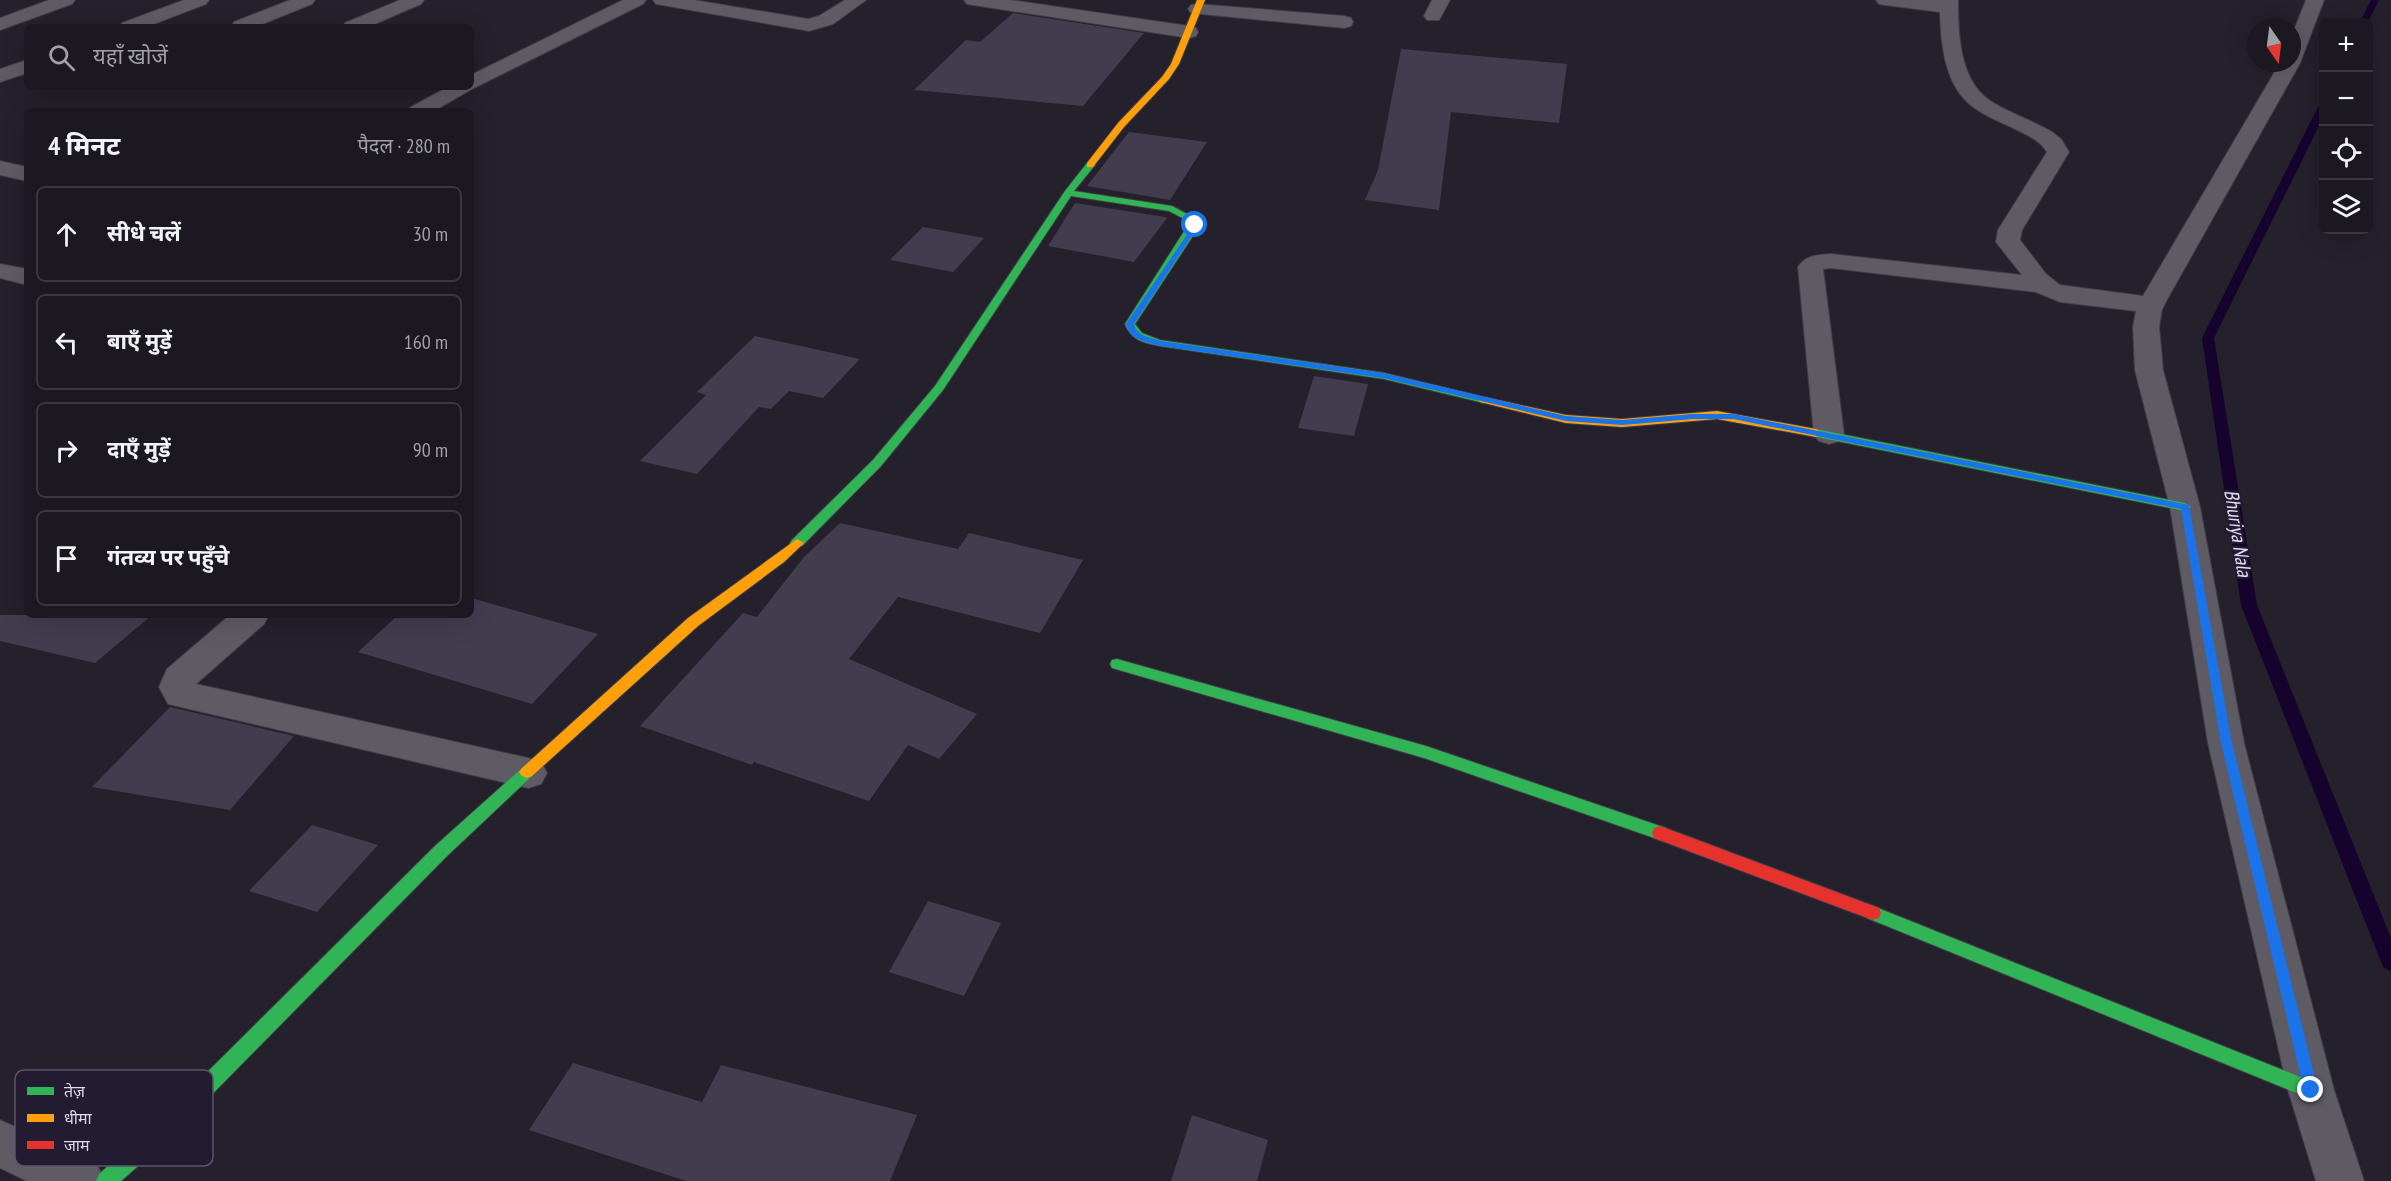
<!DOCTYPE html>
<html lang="hi">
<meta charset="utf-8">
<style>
:root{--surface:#1b1821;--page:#28252e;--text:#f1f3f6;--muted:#a0a0a5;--line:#39373f}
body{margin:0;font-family:"PT Sans Narrow","Noto Sans Devanagari",sans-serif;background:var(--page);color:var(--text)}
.controls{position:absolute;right:18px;top:18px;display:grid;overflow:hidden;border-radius:9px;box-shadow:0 6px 24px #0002}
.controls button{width:54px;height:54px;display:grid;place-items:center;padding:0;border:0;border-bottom:2px solid var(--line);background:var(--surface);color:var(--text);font:30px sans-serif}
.compass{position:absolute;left:2247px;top:18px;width:54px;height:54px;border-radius:50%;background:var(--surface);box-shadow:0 6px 24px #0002;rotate:166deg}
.stop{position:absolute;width:18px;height:18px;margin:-14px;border:4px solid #1a73e8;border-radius:50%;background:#fff}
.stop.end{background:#1a73e8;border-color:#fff;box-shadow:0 2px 6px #0008}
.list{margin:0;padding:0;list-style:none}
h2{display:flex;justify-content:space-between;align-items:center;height:78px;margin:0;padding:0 24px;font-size:26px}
h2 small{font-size:20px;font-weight:400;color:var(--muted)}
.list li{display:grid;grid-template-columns:39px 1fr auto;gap:18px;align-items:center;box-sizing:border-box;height:96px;margin:0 12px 12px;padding:0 12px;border:2px solid var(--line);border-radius:9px}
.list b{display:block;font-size:22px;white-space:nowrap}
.list em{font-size:20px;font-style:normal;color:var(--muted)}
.icon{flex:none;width:33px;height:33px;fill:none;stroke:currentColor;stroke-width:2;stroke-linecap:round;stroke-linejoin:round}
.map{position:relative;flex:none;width:2391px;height:1181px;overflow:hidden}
.search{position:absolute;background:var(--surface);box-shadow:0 6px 24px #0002;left:24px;top:24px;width:450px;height:66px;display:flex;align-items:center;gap:15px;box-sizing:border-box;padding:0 21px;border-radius:9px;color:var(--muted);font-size:22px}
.panel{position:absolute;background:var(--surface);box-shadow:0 6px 24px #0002;left:24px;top:108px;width:450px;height:510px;border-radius:9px}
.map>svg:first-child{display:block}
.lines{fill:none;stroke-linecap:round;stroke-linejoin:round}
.stream{fill:#15032d;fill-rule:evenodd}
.building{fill:#433c4f}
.street-casing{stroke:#403d47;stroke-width:2}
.fast-casing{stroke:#403d47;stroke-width:2}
.slow-casing{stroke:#403d47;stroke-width:2}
.jam-casing{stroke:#403d47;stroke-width:2}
.street{fill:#5e5b65;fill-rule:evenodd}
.fast{fill:#30b455;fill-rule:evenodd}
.slow{fill:#ff9f0a;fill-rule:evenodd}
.jam{fill:#e5322d;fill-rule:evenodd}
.route{fill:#1a73e8}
.labels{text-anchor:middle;stroke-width:4.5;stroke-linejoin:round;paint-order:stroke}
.water-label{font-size:20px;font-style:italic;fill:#e3ddf2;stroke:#231b31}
.key{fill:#231b31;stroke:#5b5568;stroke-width:1.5}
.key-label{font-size:16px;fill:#dfdbe9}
</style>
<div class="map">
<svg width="2391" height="1181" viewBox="0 0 2391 1181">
<rect width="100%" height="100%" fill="#24202c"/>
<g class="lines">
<!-- stream -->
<g class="stream">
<polygon points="2371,0 2379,0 2368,22 2360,22"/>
<polygon points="2324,102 2324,116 2214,338 2257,605 2391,938 2391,971 2384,968 2381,962 2241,605 2202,338 2319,105"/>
</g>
</g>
<!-- building -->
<g class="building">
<polygon points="1013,13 1144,33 1083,106 914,90 966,40 980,42"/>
<polygon points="1401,49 1567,64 1559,123 1451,112 1439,210 1365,200 1378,170"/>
<polygon points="1129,132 1207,142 1170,200 1087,186"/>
<polygon points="1075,203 1165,217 1167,218 1134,262 1048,246"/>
<polygon points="923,227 984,238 953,272 890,260"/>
<polygon points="755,336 860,359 823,398 789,391 771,409 759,407 697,474 640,461 706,395 697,392"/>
<polygon points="1314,376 1368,384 1354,436 1298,428"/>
<polygon points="840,523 958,549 969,533 1083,560 1040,633 898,597 849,659 977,714 939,759 908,745 869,801 754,762 752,765 640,726 743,613 757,617 804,557"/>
<polygon points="471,598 598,634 532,704 358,652 398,615 471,615"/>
<polygon points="0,615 152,615 95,663 0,641"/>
<polygon points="170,707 294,736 230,810 92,787"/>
<polygon points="312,825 378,845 317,912 249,891"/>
<polygon points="928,901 1001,923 964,996 889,972"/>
<polygon points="573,1063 702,1102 721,1065 917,1115 890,1181 686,1181 529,1130"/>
<polygon points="1192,1115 1268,1140 1257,1181 1171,1181"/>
</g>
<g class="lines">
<defs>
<g id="street">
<polygon points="49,0 75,0 72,4 0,30 0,18"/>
<polygon points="184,0 209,0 206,4 146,27 120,27 122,23"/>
<polygon points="290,0 315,0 312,4 255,27 232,26 234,22"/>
<polygon points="400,0 424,0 421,4 368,27 343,27 345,23"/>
<polygon points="623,0 646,0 643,4 472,89 434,111 408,111 411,107 448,87 471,87 471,75"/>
<polygon points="653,0 694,0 808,19 819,16 845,0 866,0 833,24 809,31 662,5 656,4"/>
<polygon points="964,0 1010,0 1189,26 1196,28 1198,32 1196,36 1189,38 973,5 967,4"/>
<polygon points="1432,0 1450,0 1439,20 1427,20 1424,16"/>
<path d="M 1876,0 L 1958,0 C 1958,32 1959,79 1989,100 C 2008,113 2032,120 2052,132 L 2061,139 L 2069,152 L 2022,230 L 2020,240 L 2046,274 L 2060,285 L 2143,296 L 2280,63 L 2292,63 L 2292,35 L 2306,0 L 2324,0 L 2300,63 L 2169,296 L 2162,309 L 2159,327 L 2163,370 L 2200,507 L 2244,743 L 2334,1090 L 2364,1181 L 2316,1181 L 2288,1090 L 2208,743 L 2170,507 L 2135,370 L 2133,327 L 2136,311 L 2060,302 L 2036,292 L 1831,268 L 1823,269 L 1844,435 L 1839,441 L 1829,444 L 1819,441 L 1814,435 L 1798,267 C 1806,255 1817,255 1831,254 L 2022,275 L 1996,242 L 1998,230 L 2047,152 C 2040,140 2025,134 2013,128 C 2001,122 1987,117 1976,109 C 1945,89 1941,46 1940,12 L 1885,5 L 1879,4 Z"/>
<polygon points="1197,4 1344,16 1351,18 1353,22 1351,26 1344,28 1191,13 1188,9 1191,5"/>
<polygon points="27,60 27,73 0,82 0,69"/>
<polygon points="0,161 27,167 27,181 0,175"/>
<polygon points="0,264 27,269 27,285 0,278"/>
<polygon points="230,615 269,615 264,624 196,684 528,758 541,762 547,773 541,784 528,788 168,704 159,687 167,669"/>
<polygon points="0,1120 97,1164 104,1181 27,1181 0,1168"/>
</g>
<g id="fast">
<path d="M 1090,162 L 1095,165 L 1074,191 L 1172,206 L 1200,221 L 1200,225 L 1135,324 L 1142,333 L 1160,340 L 1384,373 L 1488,398 L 1490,400 L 1484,403 L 1384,379 L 1160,346 C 1144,343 1131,340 1125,324 L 1190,222 L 1169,211 L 1071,196 L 943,390 L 881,466 L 802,546 L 792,546 L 790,543 L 792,540 L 873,460 L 935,386 L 1065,191 L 1087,163 Z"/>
<polygon points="1816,429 2185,503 2191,507 2185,511 1812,436 1810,433"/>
<polygon points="1117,659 1426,746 1666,828 1668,833 1666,838 1660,840 1424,758 1112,668 1110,664 1112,660"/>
<polygon points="527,766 532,768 535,772 532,776 447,856 162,1145 121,1181 96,1181 99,1174 148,1131 435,846 522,768"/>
<polygon points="1873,906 2318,1084 2320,1090 2318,1096 2311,1099 1867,918 1865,913 1867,908"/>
</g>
<g id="slow">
<polygon points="1197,0 1205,0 1179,64 1169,79 1124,127 1093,167 1087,167 1087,163 1118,123 1162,77 1171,64"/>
<polygon points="1484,397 1566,415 1622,419 1717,411 1816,429 1822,433 1816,437 1717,419 1622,427 1566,423 1480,402 1478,400"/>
<polygon points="797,539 804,543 784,562 698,626 532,776 527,778 522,776 519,772 522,768 688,618"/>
</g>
<polygon id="jam" points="1660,826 1879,908 1881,913 1879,918 1873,920 1654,838 1652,833 1654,828"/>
</defs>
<!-- street casing -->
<use href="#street" class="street-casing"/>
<!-- fast casing -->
<use href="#fast" class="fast-casing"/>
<!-- slow casing -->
<use href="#slow" class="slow-casing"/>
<!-- jam casing -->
<use href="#jam" class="jam-casing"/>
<!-- street -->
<use href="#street" class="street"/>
<!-- fast -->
<use href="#fast" class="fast"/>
<!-- slow -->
<use href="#slow" class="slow"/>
<!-- jam -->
<use href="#jam" class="jam"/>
</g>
<!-- route -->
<path class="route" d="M 1195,223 L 1199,225 L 1134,324 L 1136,330 L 1144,336 L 1161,341 L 1383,373 L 1566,416 L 1622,420 L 1693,414 L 1733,414 L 2189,505 L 2232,743 L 2318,1090 L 2316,1094 L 2311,1096 L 2306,1094 L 2304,1090 L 2221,743 L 2181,509 L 1733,419 L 1693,419 L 1622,425 L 1566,421 L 1383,378 L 1160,346 C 1146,342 1130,340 1126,324 Z"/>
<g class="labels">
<!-- water labels -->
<g class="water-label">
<text transform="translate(2238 533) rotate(81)" y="7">Bhuriya Nala</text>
</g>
</g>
<!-- legend -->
<rect x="15" y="1070" width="198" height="96" rx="9" class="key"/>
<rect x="27" y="1087" width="27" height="8" fill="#30b455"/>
<rect x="27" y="1114" width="27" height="8" fill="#ff9f0a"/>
<rect x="27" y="1141" width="27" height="8" fill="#e5322d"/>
<g class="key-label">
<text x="64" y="1097">तेज़</text>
<text x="64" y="1124">धीमा</text>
<text x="64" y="1151">जाम</text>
</g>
</svg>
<div class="controls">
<button>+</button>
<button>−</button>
<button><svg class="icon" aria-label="locate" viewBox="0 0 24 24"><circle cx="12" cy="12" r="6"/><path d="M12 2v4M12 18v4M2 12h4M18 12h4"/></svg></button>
<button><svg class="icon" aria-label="layers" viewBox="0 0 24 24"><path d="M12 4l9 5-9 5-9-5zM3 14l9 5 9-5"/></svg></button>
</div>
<svg class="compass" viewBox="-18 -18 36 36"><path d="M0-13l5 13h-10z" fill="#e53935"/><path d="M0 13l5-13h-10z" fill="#a0a0a5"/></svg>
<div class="stop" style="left:1195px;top:225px"></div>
<div class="stop end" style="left:2311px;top:1090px"></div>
<div class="search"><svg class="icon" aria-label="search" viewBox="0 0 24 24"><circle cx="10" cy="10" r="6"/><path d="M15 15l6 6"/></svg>यहाँ खोजें</div>
<section class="panel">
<h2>4 मिनट<small>पैदल · 280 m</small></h2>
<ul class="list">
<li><svg class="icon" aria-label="ahead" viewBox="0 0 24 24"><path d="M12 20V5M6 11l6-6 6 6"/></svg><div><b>सीधे चलें</b></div><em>30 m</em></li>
<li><svg class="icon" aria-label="left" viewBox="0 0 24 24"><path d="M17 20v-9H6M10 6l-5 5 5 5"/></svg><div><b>बाएँ मुड़ें</b></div><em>160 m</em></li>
<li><svg class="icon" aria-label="right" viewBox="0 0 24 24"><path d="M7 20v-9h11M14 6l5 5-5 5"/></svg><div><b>दाएँ मुड़ें</b></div><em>90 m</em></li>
<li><svg class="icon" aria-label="arrive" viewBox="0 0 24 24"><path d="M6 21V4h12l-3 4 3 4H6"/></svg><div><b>गंतव्य पर पहुँचे</b></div></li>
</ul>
</section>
</div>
